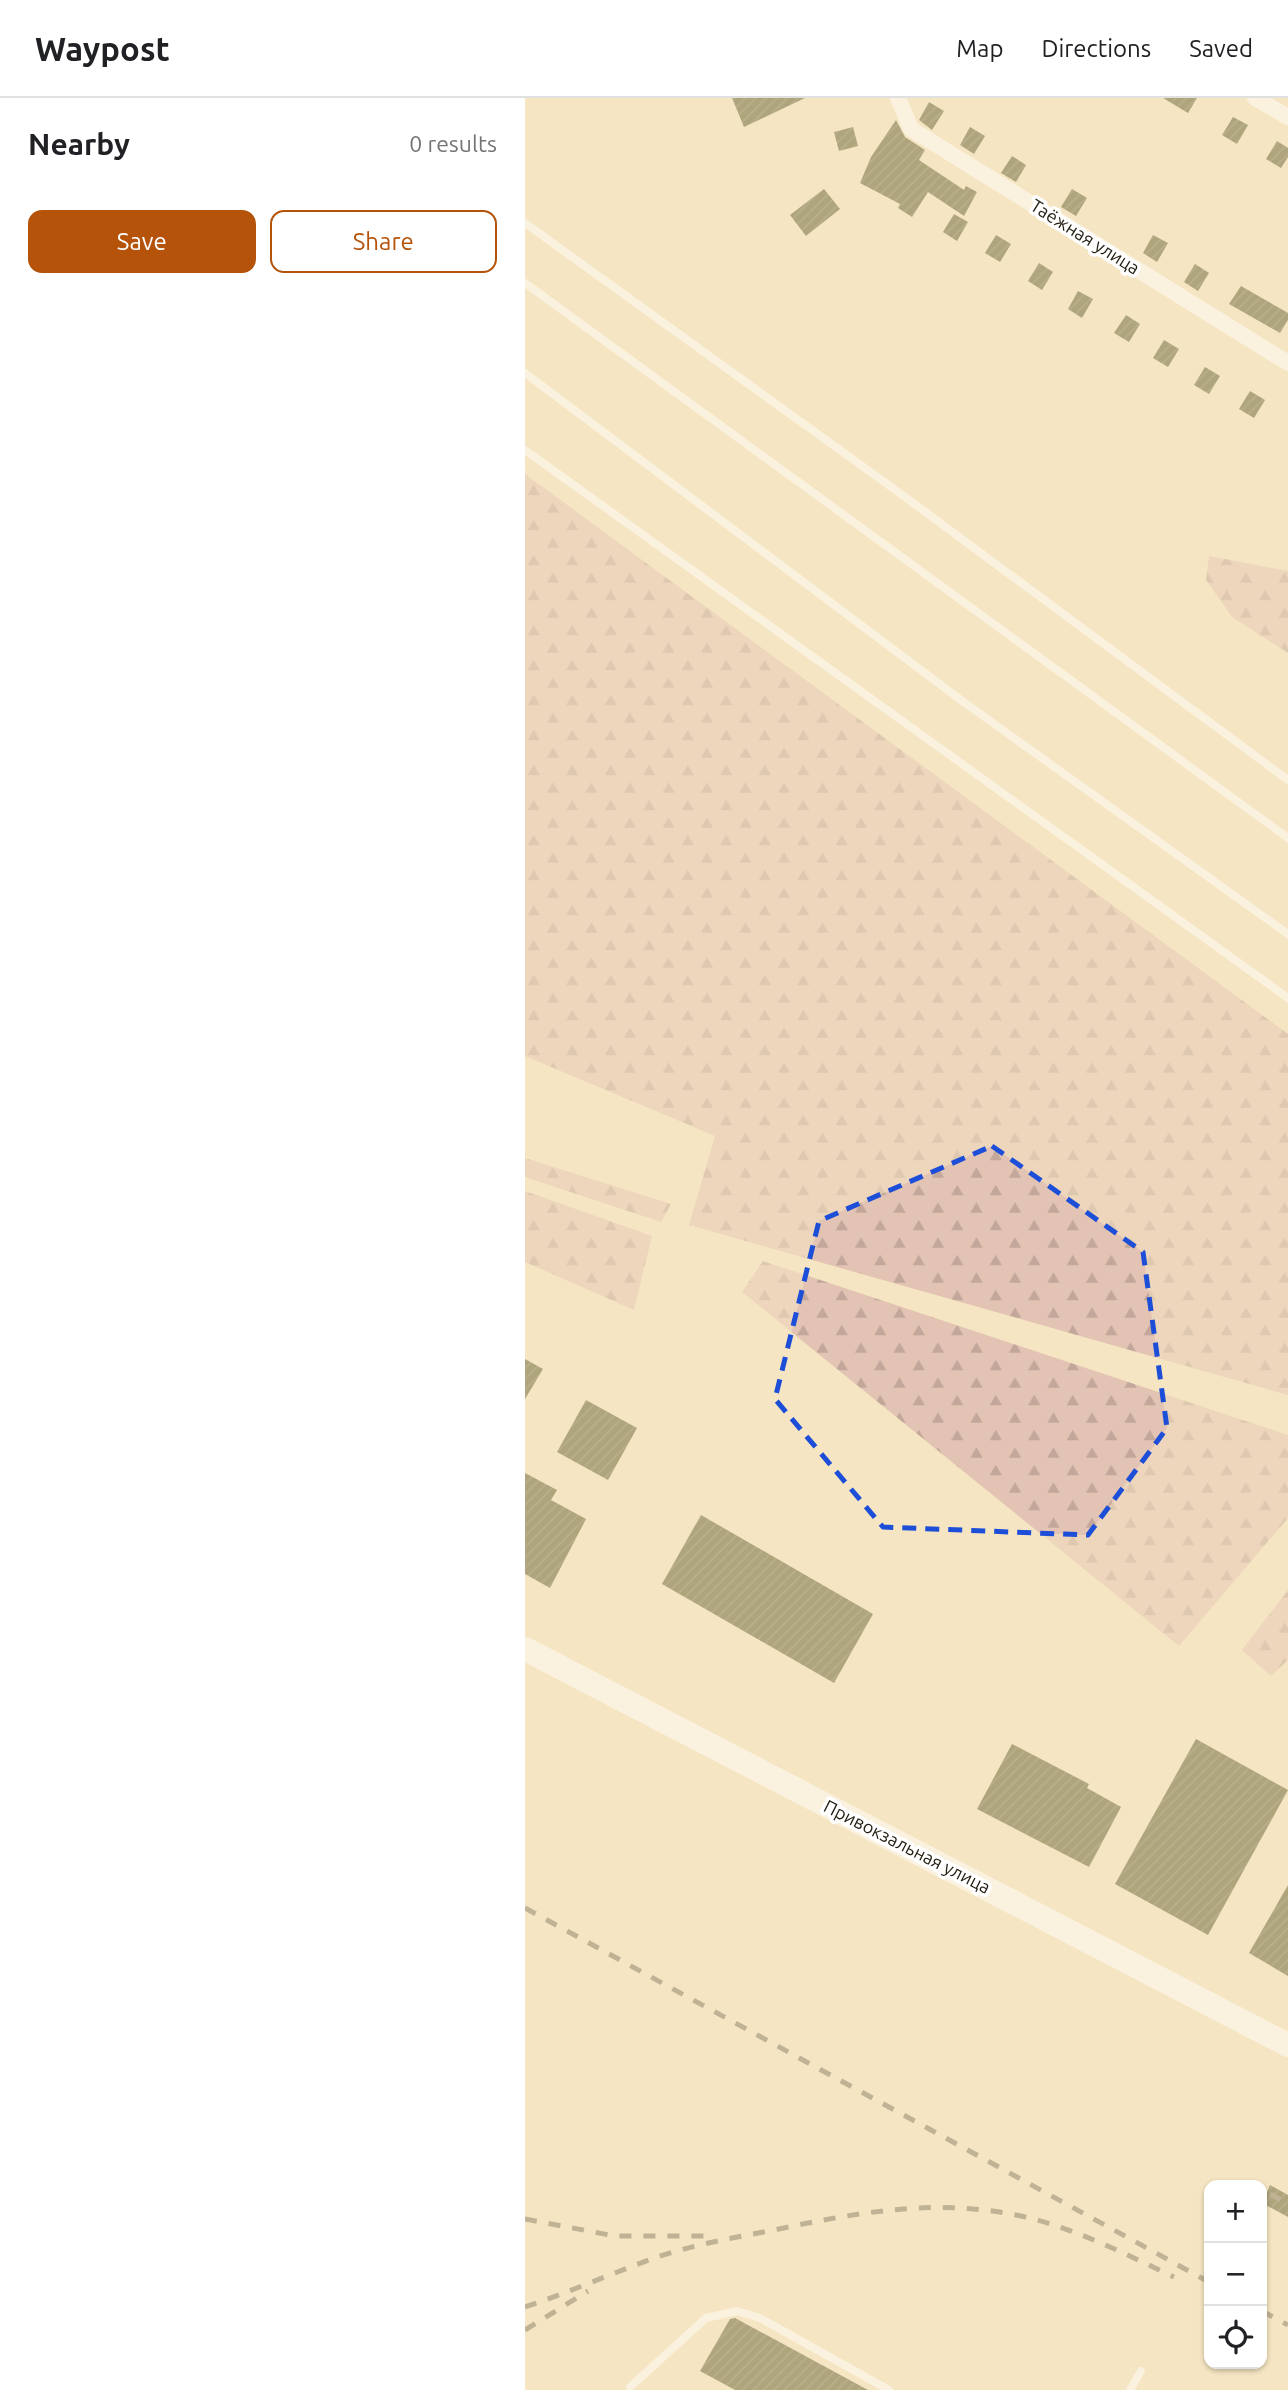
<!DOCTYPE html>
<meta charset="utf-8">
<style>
:root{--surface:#fff;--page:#f6f6f6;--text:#202124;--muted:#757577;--line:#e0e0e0;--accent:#b45309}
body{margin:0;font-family:Ubuntu,sans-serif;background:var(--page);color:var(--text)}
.controls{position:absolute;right:21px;bottom:21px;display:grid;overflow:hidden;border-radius:14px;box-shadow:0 2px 5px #0004}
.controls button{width:63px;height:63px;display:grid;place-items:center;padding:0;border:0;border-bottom:2px solid var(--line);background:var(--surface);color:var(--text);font:35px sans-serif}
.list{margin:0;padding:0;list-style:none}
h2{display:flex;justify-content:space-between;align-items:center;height:91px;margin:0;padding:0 28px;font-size:30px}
h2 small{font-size:23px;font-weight:400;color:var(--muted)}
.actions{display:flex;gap:14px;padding:21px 28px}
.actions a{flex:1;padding:16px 0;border:2px solid var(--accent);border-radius:14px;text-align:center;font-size:24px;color:var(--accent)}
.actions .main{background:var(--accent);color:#fff}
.icon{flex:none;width:38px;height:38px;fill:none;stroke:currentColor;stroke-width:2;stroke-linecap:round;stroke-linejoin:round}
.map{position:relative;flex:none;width:763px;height:2292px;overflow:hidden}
header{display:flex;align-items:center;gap:42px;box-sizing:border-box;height:98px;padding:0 35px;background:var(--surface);border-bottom:2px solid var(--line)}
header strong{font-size:33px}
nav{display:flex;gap:38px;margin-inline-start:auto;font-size:24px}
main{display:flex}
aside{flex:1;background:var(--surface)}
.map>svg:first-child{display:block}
.forest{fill:url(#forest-firs)}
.building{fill:url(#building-hatch)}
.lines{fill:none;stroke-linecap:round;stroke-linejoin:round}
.service{stroke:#fff;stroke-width:8}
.minor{stroke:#fff;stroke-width:16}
.primary{stroke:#fff;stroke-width:24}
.rail{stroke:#7f755e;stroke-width:5;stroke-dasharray:12 12;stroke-linecap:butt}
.marked{fill:none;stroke:#1d4ed8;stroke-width:5;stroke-dasharray:14 9;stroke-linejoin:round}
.labels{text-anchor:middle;stroke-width:7;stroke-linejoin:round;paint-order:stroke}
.street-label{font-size:18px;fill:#211c0f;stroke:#fff}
</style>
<header>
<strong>Waypost</strong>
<nav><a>Map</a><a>Directions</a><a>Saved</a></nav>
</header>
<main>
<aside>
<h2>Nearby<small>0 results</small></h2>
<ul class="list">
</ul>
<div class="actions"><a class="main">Save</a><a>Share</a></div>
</aside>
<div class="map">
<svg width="763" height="2292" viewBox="0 0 763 2292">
<defs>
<pattern id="forest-firs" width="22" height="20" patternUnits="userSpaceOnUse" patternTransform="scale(1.75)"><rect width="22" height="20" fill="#e3c3b4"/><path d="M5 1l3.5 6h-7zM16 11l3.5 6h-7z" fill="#c2a79a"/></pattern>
<pattern id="building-hatch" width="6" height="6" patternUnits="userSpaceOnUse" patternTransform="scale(1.75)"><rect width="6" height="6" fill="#595729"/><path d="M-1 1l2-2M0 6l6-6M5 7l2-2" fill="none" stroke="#6d6b45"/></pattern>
</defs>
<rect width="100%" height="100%" fill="#f5e5c2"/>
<!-- forest -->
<g class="forest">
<polygon points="0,376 763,936 763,1297 164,1127 190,1038 0,958"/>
<polygon points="684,458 763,473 763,555 707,519 681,482"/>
<polygon points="0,1060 146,1106 136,1124 0,1079"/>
<polygon points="0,1093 127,1138 109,1212 0,1164"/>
<polygon points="238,1163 763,1337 763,1420 654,1548 217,1194"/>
<polygon points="763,1492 763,1562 746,1578 717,1552"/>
</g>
<!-- building -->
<g class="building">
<polygon points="207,0 280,0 219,29"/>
<polygon points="638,0 672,0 663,15"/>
<polygon points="404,4 419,13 407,32 394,22"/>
<polygon points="708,19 723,27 712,46 697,37"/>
<polygon points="371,22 380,39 400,52 394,62 439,92 441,88 452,94 439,118 403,94 387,119 373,110 375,106 335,85 346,59"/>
<polygon points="328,29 333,48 314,53 309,34"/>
<polygon points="445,29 460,38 449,56 435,47"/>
<polygon points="752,43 763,50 763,59 756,70 741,61"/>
<polygon points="487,58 501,67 491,84 476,75"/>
<polygon points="299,91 315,111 281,138 265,117"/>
<polygon points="547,91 562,100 551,118 536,109"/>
<polygon points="429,116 443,124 432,143 418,134"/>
<polygon points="471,137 486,146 475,164 460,155"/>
<polygon points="628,137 643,145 632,164 618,155"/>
<polygon points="514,165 528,174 517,192 503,183"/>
<polygon points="670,166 684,175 673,193 659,184"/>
<polygon points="716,188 763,215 763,222 755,235 704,206"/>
<polygon points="553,193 568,201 557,220 543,211"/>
<polygon points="601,217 615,226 604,244 589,235"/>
<polygon points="639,242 654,251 643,269 628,260"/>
<polygon points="680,269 695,278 684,296 669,287"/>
<polygon points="725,293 740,302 729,320 714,311"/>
<polygon points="0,1261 18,1271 0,1301"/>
<polygon points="61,1302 112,1330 83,1382 32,1354"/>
<polygon points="0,1375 32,1392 26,1402 61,1421 25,1490 0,1476"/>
<polygon points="176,1417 348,1516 309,1585 137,1486"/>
<polygon points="671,1641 763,1692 683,1837 590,1786"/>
<polygon points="487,1646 564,1686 562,1690 596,1709 564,1769 452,1711"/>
<polygon points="763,1787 763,1878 724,1855"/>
<polygon points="745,2087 763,2097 763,2119 737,2105"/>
<polygon points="210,2220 343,2292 210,2292 175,2273 205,2221"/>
</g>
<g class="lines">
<!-- service -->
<g class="service">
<polyline points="0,125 376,396 763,682"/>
<polyline points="0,185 763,740"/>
<polyline points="0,275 440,605 763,836"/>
<polyline points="0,352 763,900"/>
<polyline points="105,2289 181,2220 212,2213 235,2220 364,2292"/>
<polyline points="605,2292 616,2273"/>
</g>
<!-- minor -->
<g class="minor">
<polyline points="373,0 386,31 763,265"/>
<polyline points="730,0 763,19"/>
</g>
<!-- primary -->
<polyline class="primary" points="0,1551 763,1947"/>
<!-- rail -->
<g class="rail">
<polyline points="0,1810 684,2184"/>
<polyline points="745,2096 763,2106"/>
<polyline points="0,2121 90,2138 184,2138"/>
<path d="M 0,2209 C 42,2195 83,2177 124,2162 C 165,2147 207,2140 249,2132 C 330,2115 408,2100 491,2117 C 546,2128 598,2155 649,2179"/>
<polyline points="737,2213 763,2227"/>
<polyline points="0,2232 63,2193"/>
</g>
</g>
<!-- marked area -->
<path d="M0 0H763V2292H0ZM 467,1048 L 618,1154 L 642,1330 L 563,1437 L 358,1429 L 250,1301 L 294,1123 Z" fill="#f5e5c2" fill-opacity=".55" fill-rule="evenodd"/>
<path class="marked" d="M 467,1048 L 618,1154 L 642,1330 L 563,1437 L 358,1429 L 250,1301 L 294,1123 Z"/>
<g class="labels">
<!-- street labels -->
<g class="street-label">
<text transform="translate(560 139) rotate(32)" y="6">Таёжная улица</text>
<text transform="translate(382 1749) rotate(27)" y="6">Привокзальная улица</text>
</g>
</g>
</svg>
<div class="controls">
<button>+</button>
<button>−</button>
<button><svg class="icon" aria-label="locate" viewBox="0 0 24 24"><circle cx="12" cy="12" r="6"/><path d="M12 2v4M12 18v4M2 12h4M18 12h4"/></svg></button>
</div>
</div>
</main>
